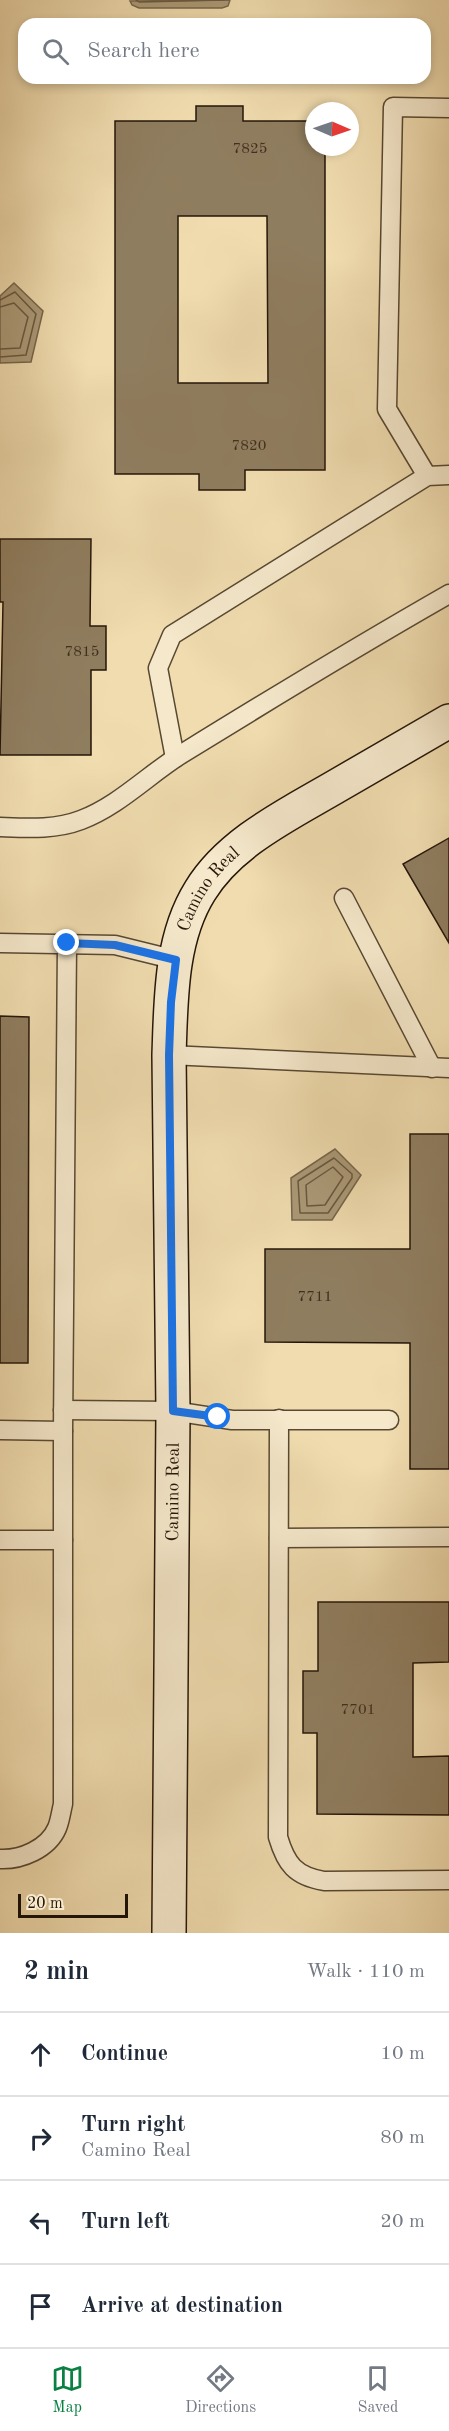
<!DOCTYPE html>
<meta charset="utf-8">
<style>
:root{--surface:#fff;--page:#f2f2f3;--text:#1f2937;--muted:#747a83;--line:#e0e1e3;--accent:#0b8043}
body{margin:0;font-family:"Old Standard TT",serif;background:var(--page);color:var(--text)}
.compass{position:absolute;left:305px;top:102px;width:54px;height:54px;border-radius:50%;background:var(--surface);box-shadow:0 3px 9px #0003;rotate:92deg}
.scale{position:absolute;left:18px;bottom:15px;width:110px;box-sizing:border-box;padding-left:6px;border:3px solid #251609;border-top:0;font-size:16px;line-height:21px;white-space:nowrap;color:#251609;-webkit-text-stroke:4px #f5e8cb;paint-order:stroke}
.stop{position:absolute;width:18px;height:18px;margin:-14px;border:4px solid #1a73e8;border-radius:50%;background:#fff}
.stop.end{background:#1a73e8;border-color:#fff;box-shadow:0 2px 6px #0008}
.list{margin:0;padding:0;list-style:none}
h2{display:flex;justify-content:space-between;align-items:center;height:78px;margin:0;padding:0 24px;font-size:26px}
h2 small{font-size:20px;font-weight:400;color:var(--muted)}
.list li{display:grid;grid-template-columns:39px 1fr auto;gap:18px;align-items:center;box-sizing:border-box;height:84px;padding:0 24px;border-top:2px solid var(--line)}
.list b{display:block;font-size:22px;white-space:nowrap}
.list p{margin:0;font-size:20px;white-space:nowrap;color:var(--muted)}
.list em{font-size:20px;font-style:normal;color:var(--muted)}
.icon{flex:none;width:33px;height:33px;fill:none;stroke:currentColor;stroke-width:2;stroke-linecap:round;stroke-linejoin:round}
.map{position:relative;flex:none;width:449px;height:1933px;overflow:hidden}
.search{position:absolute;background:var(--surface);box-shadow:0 3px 9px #0003;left:18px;right:18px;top:18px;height:66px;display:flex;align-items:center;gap:15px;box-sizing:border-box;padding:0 21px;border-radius:18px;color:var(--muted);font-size:22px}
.sheet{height:414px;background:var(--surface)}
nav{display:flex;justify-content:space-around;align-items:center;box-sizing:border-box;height:84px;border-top:2px solid var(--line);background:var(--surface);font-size:16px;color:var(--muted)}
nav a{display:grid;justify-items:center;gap:3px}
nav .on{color:var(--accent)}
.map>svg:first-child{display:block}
.water{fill:#ab9977;stroke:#75654b;stroke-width:1.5}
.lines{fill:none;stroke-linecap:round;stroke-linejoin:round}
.shore{stroke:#685840;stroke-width:1.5}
.building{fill:#8f7d5f;stroke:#251609;stroke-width:1.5;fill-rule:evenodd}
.lane-casing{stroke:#584832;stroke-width:21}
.secondary-casing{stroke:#251609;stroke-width:36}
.lane{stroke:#f5e8cb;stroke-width:18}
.secondary{stroke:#f5e8cb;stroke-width:33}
.route{stroke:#1a73e8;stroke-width:8}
.labels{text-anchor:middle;stroke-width:4.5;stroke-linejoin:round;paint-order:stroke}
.number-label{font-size:15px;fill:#40301e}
.street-label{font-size:18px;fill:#251609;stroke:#f5e8cb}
</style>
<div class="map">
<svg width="449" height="1933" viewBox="0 0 449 1933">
<rect width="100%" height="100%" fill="#f0dcaf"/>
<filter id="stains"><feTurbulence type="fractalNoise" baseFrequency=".00333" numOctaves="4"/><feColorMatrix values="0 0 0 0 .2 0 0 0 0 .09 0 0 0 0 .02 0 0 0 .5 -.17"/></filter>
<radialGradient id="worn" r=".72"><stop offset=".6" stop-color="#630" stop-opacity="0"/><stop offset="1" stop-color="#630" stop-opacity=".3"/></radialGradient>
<!-- water -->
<g class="water">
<polygon points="230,0 228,6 222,8 139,8 132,5 130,1"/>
<polygon points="14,283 43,311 31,362 0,363 0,296"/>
<polygon points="335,1149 361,1175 332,1220 292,1220 291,1178"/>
</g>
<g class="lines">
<!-- shore -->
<g class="shore">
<polyline points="136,0 139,2 224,0"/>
<polyline points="0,300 15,292 36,314 26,355 0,357"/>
<polyline points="0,307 14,303 28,317 20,348 0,349"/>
<polygon points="334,1158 352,1174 352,1178 328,1213 300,1213 298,1181"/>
<polygon points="333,1167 343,1177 325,1205 307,1206 306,1185"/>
</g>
</g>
<!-- building -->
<g class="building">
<path d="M 196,106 L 243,106 L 243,121 L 314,121 L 314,147 L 325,147 L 325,470 L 245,470 L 245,490 L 199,490 L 199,474 L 115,474 L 115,121 L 196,121 ZM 178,216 L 267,216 L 268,383 L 178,383 Z"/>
<polygon points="0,539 91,539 90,626 106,626 106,670 91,670 91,755 0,755 3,602 0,602"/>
<polygon points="449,838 449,943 403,864"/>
<polygon points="0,1016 29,1017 28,1363 0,1363"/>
<polygon points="410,1134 449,1134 449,1469 410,1469 410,1343 265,1342 265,1249 410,1249"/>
<polygon points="318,1602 449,1602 449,1662 413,1663 413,1757 449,1756 449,1815 317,1814 317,1733 303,1733 303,1671 318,1671"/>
</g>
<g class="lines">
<defs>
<g id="lane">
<polyline points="427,476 387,409 393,107 449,108"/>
<polyline points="175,758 158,668 172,635 427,476 449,475"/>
<path d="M 0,827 C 27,828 55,830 81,820 C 118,806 147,776 180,755 C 269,700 358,646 449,594"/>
<polyline points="344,898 432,1068"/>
<polyline points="0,943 115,945 176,960"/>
<polyline points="169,1055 449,1068"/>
<polyline points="63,1410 173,1411 232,1420 389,1420"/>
<path d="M 279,1419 L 278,1837 C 286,1864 295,1876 324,1881 L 449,1880"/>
<polyline points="0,1430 63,1431"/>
<polyline points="279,1538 449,1537"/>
<polyline points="0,1540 63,1540"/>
<path d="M 0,1859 C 21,1860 48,1849 57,1828 C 60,1821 61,1812 63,1804 L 63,1431 L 67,943"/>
</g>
<g id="secondary">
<path id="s1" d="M 169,1933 L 173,1411 L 169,1055 C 171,1001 170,939 200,891 C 229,843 287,815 335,787 C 373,765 411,743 449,721"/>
</g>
</defs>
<!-- lane casing -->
<use href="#lane" class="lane-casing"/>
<!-- secondary casing -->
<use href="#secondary" class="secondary-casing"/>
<!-- lane -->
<use href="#lane" class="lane"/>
<!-- secondary -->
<use href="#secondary" class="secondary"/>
</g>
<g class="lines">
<!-- route -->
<polyline class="route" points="67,943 115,945 176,960 171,1002 169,1055 173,1411 218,1417"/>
</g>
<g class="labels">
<!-- number labels -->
<g class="number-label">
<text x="250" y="153">7825</text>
<text x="249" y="450">7820</text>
<text x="82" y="656">7815</text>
<text x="315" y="1301">7711</text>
<text x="358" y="1714">7701</text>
</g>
<!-- street labels -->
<g class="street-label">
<text dy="6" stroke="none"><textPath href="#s1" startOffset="1053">Camino Real</textPath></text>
<text dy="6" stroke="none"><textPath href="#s1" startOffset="441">Camino Real</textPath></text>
</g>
</g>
<rect width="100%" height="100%" filter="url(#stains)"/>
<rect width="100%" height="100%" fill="url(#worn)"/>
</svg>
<svg class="compass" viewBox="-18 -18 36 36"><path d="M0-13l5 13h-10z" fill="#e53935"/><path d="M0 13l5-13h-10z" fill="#747a83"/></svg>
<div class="scale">20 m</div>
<div class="stop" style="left:218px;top:1417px"></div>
<div class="stop end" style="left:67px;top:943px"></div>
<div class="search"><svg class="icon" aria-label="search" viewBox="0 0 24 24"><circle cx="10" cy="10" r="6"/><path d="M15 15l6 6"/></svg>Search here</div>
</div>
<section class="sheet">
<h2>2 min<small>Walk · 110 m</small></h2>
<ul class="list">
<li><svg class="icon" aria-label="ahead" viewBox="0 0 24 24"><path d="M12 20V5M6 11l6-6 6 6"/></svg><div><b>Continue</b></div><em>10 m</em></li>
<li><svg class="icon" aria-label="right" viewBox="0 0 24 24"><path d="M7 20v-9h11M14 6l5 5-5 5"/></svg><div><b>Turn right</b><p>Camino Real</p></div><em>80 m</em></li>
<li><svg class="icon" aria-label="left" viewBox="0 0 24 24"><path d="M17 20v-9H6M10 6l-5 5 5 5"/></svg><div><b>Turn left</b></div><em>20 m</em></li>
<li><svg class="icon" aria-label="arrive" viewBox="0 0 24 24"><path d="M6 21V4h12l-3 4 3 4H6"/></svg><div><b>Arrive at destination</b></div></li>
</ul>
</section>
<nav>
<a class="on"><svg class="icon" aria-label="map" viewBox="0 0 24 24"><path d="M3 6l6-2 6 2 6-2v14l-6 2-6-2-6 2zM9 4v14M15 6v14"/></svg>Map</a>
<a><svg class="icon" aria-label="directions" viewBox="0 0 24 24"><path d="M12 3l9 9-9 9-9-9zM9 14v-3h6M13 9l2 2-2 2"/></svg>Directions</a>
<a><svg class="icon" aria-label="saved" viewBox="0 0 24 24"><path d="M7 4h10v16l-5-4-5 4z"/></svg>Saved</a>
</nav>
